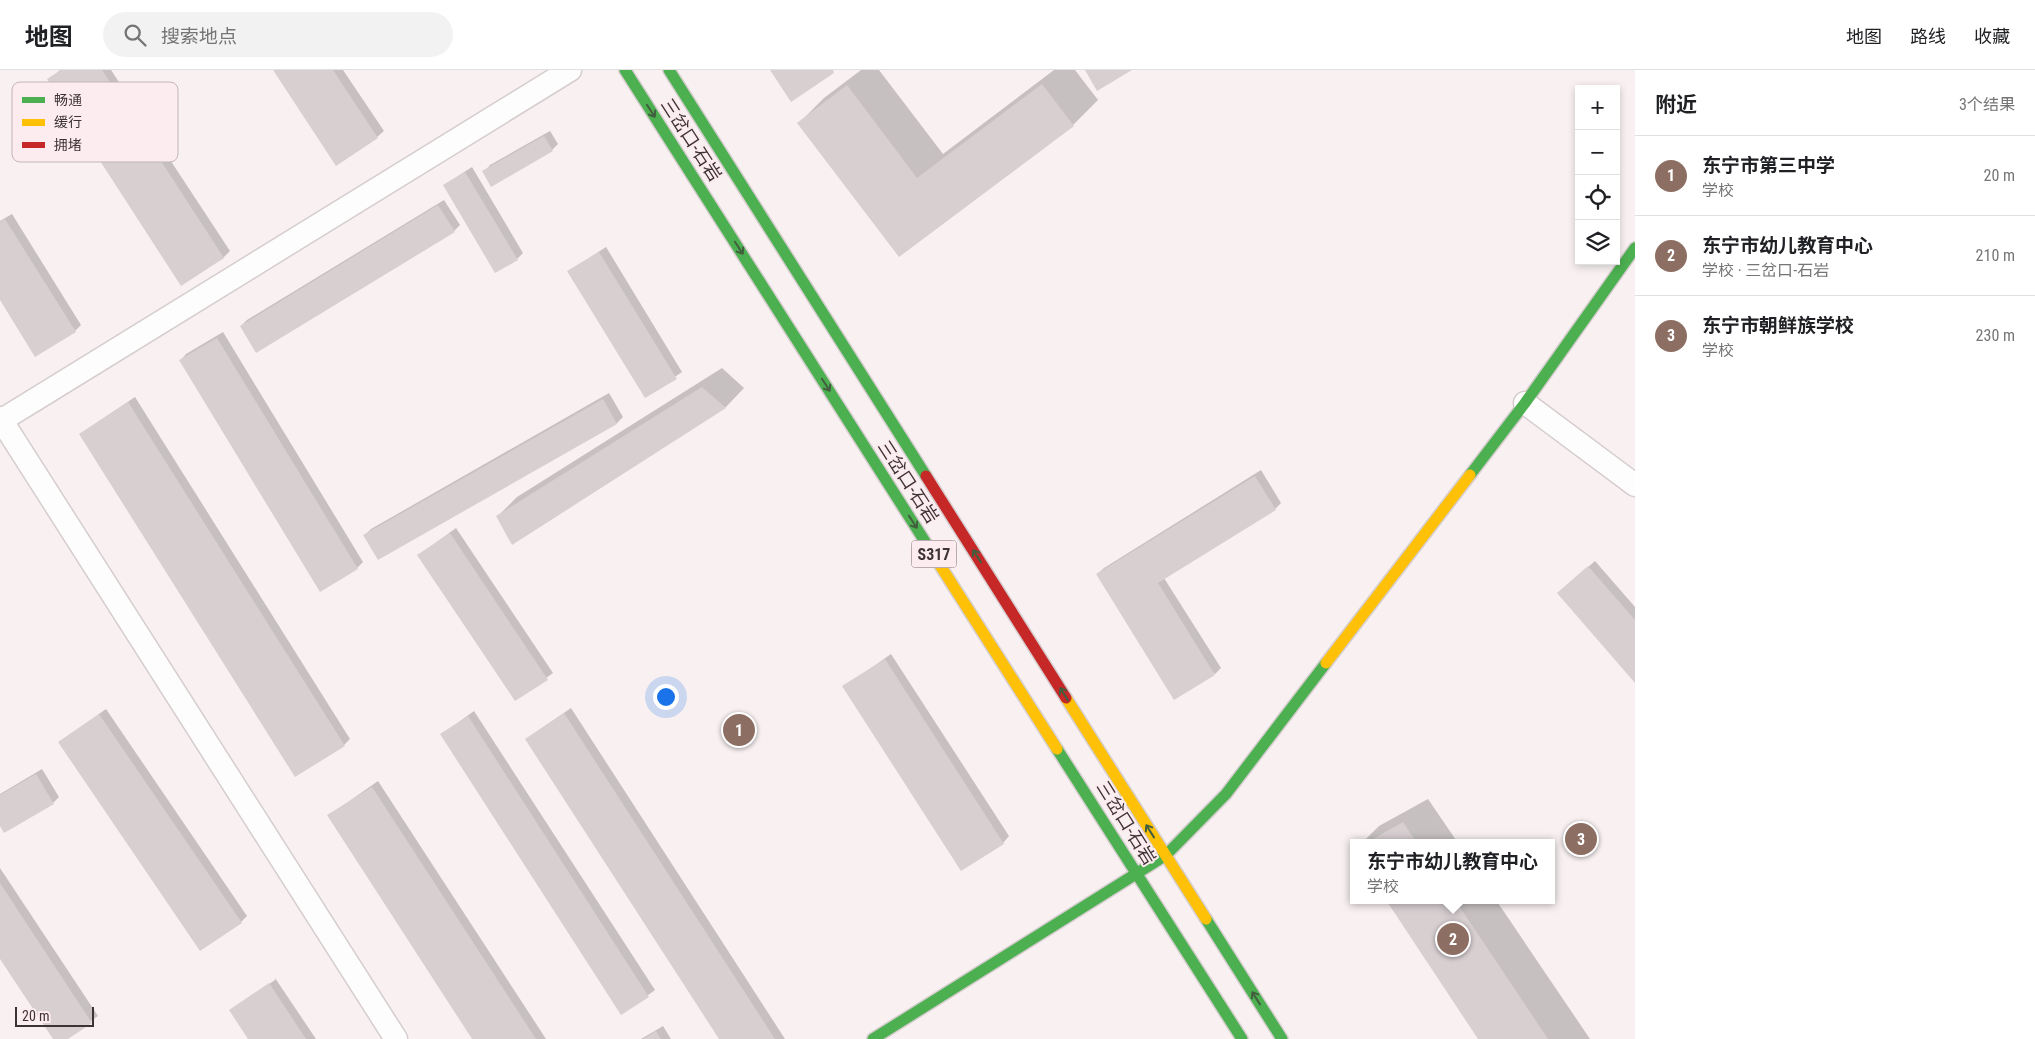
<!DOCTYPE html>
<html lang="zh">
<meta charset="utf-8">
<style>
:root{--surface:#fff;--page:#f2f2f2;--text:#202124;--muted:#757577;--line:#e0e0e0;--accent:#0f766e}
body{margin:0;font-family:"Roboto Condensed","Noto Sans SC",sans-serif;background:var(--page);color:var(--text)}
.controls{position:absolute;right:15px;top:15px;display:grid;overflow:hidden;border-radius:0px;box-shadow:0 2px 8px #0003}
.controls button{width:45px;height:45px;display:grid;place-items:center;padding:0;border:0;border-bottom:1px solid var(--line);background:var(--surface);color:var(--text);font:25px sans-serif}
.scale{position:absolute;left:15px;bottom:12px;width:79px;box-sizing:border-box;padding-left:5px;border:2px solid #3d3335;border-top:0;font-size:14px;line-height:18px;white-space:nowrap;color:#3d3335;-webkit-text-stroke:4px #fcecef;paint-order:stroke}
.you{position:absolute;left:665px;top:626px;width:18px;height:18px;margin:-12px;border:4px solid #fff;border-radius:50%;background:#1a73e8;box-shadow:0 0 0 8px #1a73e833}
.badge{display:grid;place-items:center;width:32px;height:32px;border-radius:50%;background:var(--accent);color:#fff;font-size:16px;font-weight:700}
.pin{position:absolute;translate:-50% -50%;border:2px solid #fff;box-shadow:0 1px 5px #0006}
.popup{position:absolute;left:1350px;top:769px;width:205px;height:65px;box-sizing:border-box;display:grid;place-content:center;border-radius:0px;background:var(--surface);filter:drop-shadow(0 1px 4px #0005);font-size:16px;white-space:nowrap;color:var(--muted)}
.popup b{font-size:19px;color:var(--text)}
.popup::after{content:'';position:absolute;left:50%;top:100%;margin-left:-10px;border:10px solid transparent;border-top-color:var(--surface)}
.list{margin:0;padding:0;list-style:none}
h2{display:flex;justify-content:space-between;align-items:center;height:65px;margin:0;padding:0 20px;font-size:21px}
h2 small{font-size:16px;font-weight:400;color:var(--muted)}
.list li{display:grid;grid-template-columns:32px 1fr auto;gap:15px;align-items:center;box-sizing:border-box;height:80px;padding:0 20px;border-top:1px solid var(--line)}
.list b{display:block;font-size:19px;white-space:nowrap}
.list p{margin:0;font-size:16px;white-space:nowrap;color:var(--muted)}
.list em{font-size:16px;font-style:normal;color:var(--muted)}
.icon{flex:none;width:28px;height:28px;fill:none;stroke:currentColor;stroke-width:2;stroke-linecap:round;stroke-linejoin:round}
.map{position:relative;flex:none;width:1635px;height:969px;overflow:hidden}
header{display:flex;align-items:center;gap:30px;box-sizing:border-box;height:70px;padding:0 25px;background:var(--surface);border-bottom:1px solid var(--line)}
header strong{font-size:24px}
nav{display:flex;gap:28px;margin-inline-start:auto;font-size:18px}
.search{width:350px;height:45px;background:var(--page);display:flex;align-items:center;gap:12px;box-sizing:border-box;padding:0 18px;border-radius:28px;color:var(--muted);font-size:19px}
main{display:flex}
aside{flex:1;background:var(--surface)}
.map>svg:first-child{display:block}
.shadow{fill:#0003}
.building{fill:#d8cfd1}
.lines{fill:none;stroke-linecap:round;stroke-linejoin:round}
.street-casing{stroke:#d5cdce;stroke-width:25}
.fast-casing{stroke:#d5cdce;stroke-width:14}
.slow-casing{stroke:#d5cdce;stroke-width:14}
.jam-casing{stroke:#d5cdce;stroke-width:14}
.street{stroke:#fefdfd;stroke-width:22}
.fast{stroke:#4caf50;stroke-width:11}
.slow{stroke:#ffc107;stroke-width:11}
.jam{stroke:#c62828;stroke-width:11}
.oneway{stroke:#425e3e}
.labels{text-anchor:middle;stroke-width:4;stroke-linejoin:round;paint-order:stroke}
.shield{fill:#fcecef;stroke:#766a6d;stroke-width:1}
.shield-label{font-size:16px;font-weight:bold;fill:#3d3335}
.street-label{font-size:18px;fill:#3d3335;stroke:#fcecef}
.key{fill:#fcecef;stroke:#c3b4b7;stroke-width:1}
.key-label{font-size:14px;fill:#3d3335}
</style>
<header>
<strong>地图</strong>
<div class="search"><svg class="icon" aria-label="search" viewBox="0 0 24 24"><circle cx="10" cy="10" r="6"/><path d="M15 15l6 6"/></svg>搜索地点</div>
<nav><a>地图</a><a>路线</a><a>收藏</a></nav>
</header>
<main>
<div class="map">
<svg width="1635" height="969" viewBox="0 0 1635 969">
<rect width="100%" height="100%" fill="#f8f0f1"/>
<!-- shadow -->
<g class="shadow">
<polygon points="60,0 111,0 230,181 224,187 182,214 49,10"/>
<polygon points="274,0 343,0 384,61 377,67"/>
<polygon points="861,0 879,0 943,84 1054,0 1075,0 1098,30 1073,55 899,186 799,53 824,28"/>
<polygon points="550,61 558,74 552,80 484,102 490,95"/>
<polygon points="472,97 523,183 517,189 444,115"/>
<polygon points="444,130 460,155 454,161 241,256 247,250"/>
<polygon points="12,144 81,255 75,261 0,228 0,151"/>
<polygon points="606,177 682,302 646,326 569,201"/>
<polygon points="223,262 363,492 357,498 180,291 186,284"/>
<polygon points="722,298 744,318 726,337 513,473 498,446 517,427"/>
<polygon points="609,323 623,347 617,353 378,488 365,465 371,459"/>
<polygon points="135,327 350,669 344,675 80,364"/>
<polygon points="1261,400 1281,433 1275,439 1164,508 1221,598 1215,604 1097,504 1104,498"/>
<polygon points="456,458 553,603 516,630 419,485"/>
<polygon points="1595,491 1635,537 1635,611 1565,517"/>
<polygon points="891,584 1009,766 1003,773 844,617"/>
<polygon points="571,638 785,969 721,969 526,669"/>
<polygon points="106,639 247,846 241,852 60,672"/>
<polygon points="474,641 655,920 622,944 442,664"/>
<polygon points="42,699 59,727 53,733 0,753 0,724"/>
<polygon points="378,711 546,969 474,969 328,746"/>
<polygon points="1428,729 1458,773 1362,773 1379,756"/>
<polygon points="0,798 98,946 66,969 54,969 0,886"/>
<polygon points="1387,830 1496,830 1590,969 1479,969"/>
<polygon points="275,908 316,969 250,969 230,940 275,910"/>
<polygon points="663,956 671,969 641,969"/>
</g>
<!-- building -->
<g class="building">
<polygon points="61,0 102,0 224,188 181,216 47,9"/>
<polygon points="273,0 333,0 378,68 336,96"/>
<polygon points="770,0 833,0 834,3 791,32"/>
<polygon points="1085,0 1132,0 1097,21"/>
<polygon points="1042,14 1074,56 899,187 797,53 847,15 917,108"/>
<polygon points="544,66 553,81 491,117 482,101"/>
<polygon points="465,102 518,190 495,203 443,115"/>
<polygon points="438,135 455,162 256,283 240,256"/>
<polygon points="5,149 76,262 35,287 0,230 0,152"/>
<polygon points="599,182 677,309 645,328 567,201"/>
<polygon points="217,268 358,499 320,522 179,290"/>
<polygon points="702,317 726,338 512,475 496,446"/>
<polygon points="603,329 617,354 378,490 363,465"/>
<polygon points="128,332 345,676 295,707 79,364"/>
<polygon points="1255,406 1276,440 1158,513 1215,605 1174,630 1096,504"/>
<polygon points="450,463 548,610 515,631 417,485"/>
<polygon points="1588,496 1635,550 1635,613 1557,523"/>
<polygon points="885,589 1004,774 961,801 842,616"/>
<polygon points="564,643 775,969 719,969 525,669"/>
<polygon points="99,644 242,853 200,881 58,672"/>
<polygon points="468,646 649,927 621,945 440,664"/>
<polygon points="36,704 54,734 4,763 0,756 0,725"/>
<polygon points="372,717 536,969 472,969 327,745"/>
<polygon points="1403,752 1417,773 1366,773"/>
<polygon points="0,813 92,953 68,969 53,969 0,889"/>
<polygon points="1386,830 1455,830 1548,969 1478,969"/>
<polygon points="269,913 306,969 248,969 229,940"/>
<polygon points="656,961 661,969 643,969"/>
</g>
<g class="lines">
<defs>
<g id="street">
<polyline points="1525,333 1635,415"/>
<polyline points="0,348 396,969"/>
<polyline points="2,350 570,0"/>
</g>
<g id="fast">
<polyline points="625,0 931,481"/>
<polyline points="669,0 926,406"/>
<polyline points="1470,405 1525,333 1635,178"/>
<polyline points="1057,679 1242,969"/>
<polyline points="1206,849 1282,969"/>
<polyline points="873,969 1166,785 1226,724 1326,593"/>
</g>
<g id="slow">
<polyline points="931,481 1057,679"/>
<polyline points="1326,593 1470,405"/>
<polyline points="1066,628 1206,849"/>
</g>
<polyline id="jam" points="926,406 1066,628"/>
</defs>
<!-- street casing -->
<use href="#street" class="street-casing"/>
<!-- fast casing -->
<use href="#fast" class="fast-casing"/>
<!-- slow casing -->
<use href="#slow" class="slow-casing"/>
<!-- jam casing -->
<use href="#jam" class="jam-casing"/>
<!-- street -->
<use href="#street" class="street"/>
<!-- fast -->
<use href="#fast" class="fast"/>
<!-- slow -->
<use href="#slow" class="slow"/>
<!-- jam -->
<use href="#jam" class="jam"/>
</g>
<!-- one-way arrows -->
<defs><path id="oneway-shaft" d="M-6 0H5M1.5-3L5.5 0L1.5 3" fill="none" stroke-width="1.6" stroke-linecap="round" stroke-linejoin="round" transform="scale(1.25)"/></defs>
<g class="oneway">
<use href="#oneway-shaft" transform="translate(651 41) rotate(57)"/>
<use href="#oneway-shaft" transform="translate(739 178) rotate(57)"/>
<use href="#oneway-shaft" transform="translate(826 315) rotate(57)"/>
<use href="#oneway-shaft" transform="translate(913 452) rotate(57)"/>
<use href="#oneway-shaft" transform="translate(977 486) rotate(-122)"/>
<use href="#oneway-shaft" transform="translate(1064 624) rotate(-122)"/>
<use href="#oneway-shaft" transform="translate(1150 761) rotate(-122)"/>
<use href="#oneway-shaft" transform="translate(1256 928) rotate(-122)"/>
</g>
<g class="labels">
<!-- shield labels -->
<rect class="shield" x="911.5" y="470.5" width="45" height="27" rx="4"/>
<g class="shield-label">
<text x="934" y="490">S317</text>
</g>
<!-- street labels -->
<g class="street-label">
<text transform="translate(691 70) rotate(57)" y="6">三岔口-石岩</text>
<text transform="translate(908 412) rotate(57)" y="6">三岔口-石岩</text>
<text transform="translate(1126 753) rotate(58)" y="6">三岔口-石岩</text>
</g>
</g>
<!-- legend -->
<rect x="12" y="12" width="166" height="80" rx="8" class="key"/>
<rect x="22" y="27" width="23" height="6" fill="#4caf50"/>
<rect x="22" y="49" width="23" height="7" fill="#ffc107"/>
<rect x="22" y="72" width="23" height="6" fill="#c62828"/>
<g class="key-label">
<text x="54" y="35">畅通</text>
<text x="54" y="57">缓行</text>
<text x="54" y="80">拥堵</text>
</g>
</svg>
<div class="controls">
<button>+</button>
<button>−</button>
<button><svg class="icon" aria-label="locate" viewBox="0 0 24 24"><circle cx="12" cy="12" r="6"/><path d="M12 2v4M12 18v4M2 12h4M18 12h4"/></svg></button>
<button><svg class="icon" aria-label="layers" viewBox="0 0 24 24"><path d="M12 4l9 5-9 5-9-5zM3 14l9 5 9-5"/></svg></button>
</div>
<div class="scale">20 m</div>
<div class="you"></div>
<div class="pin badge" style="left:739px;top:660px;background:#8d6e63">1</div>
<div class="pin badge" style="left:1453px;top:869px;background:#8d6e63">2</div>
<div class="popup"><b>东宁市幼儿教育中心</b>学校</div>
<div class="pin badge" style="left:1581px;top:769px;background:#8d6e63">3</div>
</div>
<aside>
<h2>附近<small>3个结果</small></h2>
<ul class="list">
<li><span class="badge" style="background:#8d6e63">1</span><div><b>东宁市第三中学</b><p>学校</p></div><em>20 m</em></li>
<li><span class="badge" style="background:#8d6e63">2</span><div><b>东宁市幼儿教育中心</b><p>学校 · 三岔口-石岩</p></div><em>210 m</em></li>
<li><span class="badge" style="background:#8d6e63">3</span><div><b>东宁市朝鲜族学校</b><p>学校</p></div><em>230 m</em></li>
</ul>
</aside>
</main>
